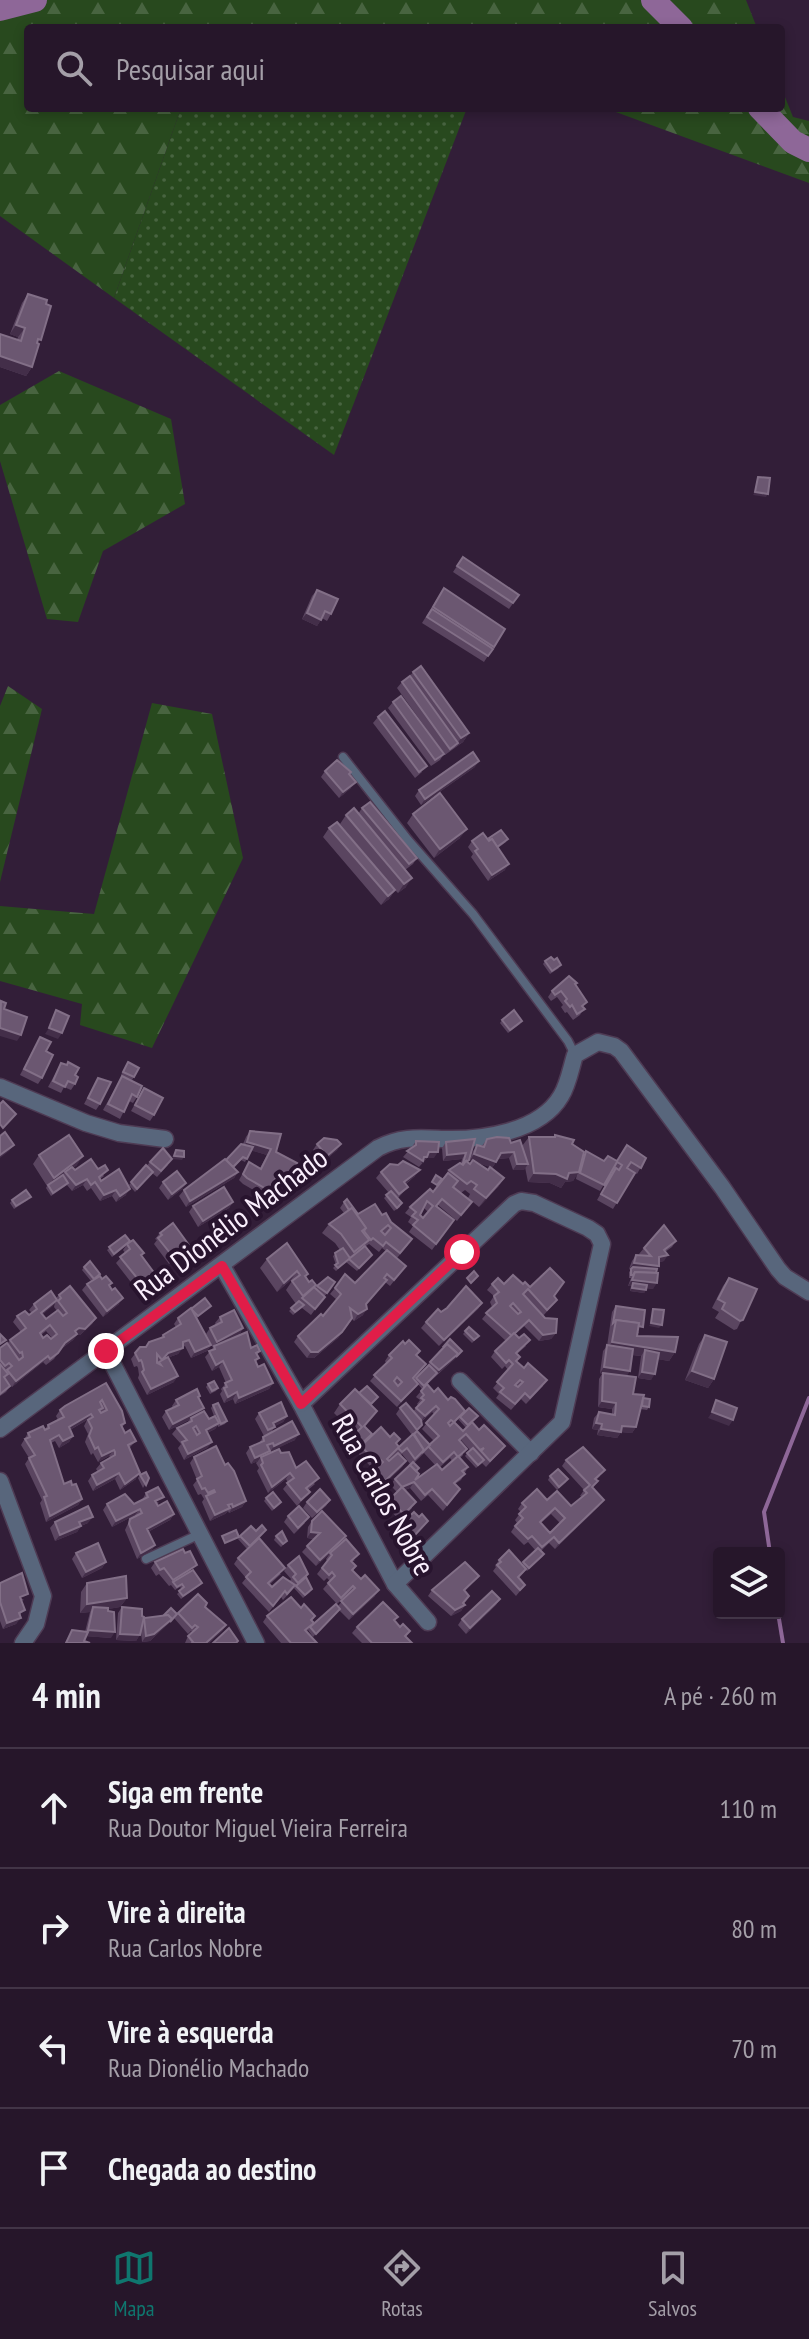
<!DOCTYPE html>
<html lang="pt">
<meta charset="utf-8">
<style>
:root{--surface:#26162a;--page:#322336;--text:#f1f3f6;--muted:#a49fa8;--line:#423547;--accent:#0f766e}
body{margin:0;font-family:"PT Sans Narrow",sans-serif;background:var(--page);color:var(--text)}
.controls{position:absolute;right:24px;bottom:24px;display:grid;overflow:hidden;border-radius:8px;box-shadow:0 4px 12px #0003}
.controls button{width:72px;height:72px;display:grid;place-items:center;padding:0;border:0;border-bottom:2px solid var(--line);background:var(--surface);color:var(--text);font:40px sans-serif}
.stop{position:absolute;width:24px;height:24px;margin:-18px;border:6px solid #e11d48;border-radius:50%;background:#fff}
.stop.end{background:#e11d48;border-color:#fff;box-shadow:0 2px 8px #0008}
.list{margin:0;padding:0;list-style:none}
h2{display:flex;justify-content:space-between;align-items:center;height:104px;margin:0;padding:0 32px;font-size:34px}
h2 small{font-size:26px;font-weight:400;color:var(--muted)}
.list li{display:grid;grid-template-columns:52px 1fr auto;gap:24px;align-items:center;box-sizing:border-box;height:120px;padding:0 32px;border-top:2px solid var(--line)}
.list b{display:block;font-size:30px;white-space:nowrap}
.list p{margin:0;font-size:26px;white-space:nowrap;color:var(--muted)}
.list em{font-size:26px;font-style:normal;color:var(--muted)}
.icon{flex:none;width:44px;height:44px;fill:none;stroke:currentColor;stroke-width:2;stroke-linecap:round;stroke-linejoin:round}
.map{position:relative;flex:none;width:809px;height:1643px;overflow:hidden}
.search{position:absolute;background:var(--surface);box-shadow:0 4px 12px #0003;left:24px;right:24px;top:24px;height:88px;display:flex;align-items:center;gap:20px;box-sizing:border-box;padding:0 28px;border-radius:8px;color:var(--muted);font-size:30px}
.sheet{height:584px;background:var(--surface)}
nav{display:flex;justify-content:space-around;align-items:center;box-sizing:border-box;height:112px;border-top:2px solid var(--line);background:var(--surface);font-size:22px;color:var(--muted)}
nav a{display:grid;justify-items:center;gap:4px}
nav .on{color:var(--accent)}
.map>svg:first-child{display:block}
.grass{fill:url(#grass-dots)}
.forest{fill:url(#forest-firs)}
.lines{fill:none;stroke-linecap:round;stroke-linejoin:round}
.stream{stroke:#8e6798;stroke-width:4}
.river{stroke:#8e6798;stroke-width:24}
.service-casing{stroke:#4e3b54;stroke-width:11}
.minor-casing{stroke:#4e3b54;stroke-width:19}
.service{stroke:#58667c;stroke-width:8}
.minor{stroke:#58667c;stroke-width:16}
.wall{fill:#5a4560;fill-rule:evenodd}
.shaded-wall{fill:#432e49}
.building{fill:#6b5771;stroke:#826f87;stroke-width:2;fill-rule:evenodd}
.route{stroke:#e11d48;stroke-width:10}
.labels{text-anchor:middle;stroke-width:8;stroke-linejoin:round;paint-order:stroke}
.street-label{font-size:30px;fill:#faeffd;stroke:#28142e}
</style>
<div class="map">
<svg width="809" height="1643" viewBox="0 0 809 1643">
<defs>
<pattern id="grass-dots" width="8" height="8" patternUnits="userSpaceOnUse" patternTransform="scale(2)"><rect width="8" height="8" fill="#28491e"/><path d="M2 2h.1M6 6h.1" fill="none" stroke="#486440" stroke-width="1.8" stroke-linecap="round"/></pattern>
<pattern id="forest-firs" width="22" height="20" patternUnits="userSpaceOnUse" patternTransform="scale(2)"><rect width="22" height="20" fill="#28491e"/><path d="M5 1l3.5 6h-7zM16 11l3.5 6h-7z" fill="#486440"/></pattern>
</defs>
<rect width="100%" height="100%" fill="#321e38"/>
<!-- grass -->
<polygon class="grass" points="181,108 467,108 334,455 114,298"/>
<!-- forest -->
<g class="forest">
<polygon points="0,0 746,0 757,28 28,28 28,108 181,108 114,298 0,216"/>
<polygon points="781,87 793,117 809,121 809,183 605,108 781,108"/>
<polygon points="59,371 171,419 185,504 103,551 78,622 47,619 0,461 0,405"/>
<polygon points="8,686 42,709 0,882 0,706"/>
<polygon points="152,703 212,714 243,858 152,1048 80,1025 82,1004 0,981 0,906 94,914"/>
</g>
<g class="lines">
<!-- stream -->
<g class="stream">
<polyline points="770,1553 764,1512 809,1398"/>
<polyline points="778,1613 783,1643"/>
</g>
<!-- river -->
<g class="river">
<polyline points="653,0 681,28"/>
<polyline points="0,9 35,0"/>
<polyline points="760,108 793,142 809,150"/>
</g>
<defs>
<g id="service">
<polyline points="343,757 408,840 473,914 568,1041 575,1055"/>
<polyline points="146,1559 200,1534"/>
</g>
<g id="minor">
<polyline points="0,1087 86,1123 119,1133 165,1139"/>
<polyline points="222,1266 301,1404 395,1584 428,1622"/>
<polyline points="106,1351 256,1643"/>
<polyline points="460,1381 531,1453"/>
<polyline points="301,1404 514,1204 521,1201 534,1203 588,1228 597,1234 602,1244 562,1422 395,1584"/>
<path d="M 0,1429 L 378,1148 C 401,1136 419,1138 444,1139 C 482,1140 540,1132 561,1096 C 568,1085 571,1068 575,1055 L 598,1042 L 614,1046 L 621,1051 L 722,1187 L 778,1269 L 785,1277 L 809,1292"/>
<polyline points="0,1481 43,1596 36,1624 23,1643"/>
</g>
</defs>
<!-- service casing -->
<use href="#service" class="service-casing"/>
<!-- minor casing -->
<use href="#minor" class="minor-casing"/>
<!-- service -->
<use href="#service" class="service"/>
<!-- minor -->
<use href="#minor" class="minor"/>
</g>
<!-- wall -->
<g class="wall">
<polygon points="28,294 38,343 32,367 26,376 0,367 0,334 17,340 18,337 10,334 22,303"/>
<polygon points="463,557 519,595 509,609 453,572"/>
<polygon points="317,590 331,614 327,621 322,618 317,626 302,619 312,596"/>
<polygon points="440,594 505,629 484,662 422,623"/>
<polygon points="413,672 469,733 463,742 445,755 397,688 402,682 410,676"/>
<polygon points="393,702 444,754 440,760 431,766 388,708"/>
<polygon points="378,717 422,772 415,778 373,723"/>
<polygon points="475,767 421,805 415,796 419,790"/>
<polygon points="325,771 351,788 339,798 321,777"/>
<polygon points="362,808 417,858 413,864 405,870 406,887 398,893 395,890 389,899 381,905 323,837 329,828 385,878 340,824 346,815 358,814"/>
<polygon points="413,814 460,838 434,858 407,823"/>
<polygon points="489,838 506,842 498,848 505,870 488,881 471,857 473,854 468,847 472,841 488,840"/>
<polygon points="545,961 559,968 550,974 543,964"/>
<polygon points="575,985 584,1008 580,1015 573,1020 567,1012 565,1013 561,1007 563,1005 557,997 551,1001 548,997 552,991"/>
<polygon points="502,1020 520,1024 508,1033 500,1023"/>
<polygon points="40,1037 46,1051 42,1078 38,1084 20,1075"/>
<polygon points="61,1063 75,1075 75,1084 71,1090 64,1087 61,1093 48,1087"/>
<polygon points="126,1065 134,1077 132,1080 121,1075"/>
<polygon points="122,1076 137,1097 133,1103 129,1101 120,1119 103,1110"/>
<polygon points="98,1078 100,1104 96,1110 84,1104"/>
<polygon points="144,1088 154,1115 150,1121 131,1111"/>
<polygon points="250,1131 276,1152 290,1179 286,1185 275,1179 264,1196 243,1184 239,1180 249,1162 260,1168 267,1155 251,1150 245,1162 241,1160 234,1168 238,1172 234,1178 186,1207 179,1196 184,1190 226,1160 243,1144 246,1137"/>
<path d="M 555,1135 L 572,1144 L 584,1155 L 586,1151 L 604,1161 L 617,1161 L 627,1145 L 646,1158 L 637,1174 L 635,1173 L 613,1209 L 597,1200 L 615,1169 L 613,1169 L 600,1191 L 576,1179 L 577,1174 L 573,1181 L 565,1182 L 561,1188 L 550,1183 L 528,1182 L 525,1167 L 524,1170 L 513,1170 L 509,1158 L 498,1159 L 492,1168 L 504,1178 L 498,1187 L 479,1207 L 468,1198 L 470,1194 L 465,1190 L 461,1193 L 467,1208 L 457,1221 L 438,1205 L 437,1206 L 454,1220 L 432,1250 L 409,1232 L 413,1226 L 408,1222 L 411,1217 L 405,1213 L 410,1207 L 433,1192 L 449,1170 L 461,1163 L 462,1159 L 443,1161 L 442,1148 L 446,1142 L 475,1139 L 467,1162 L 470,1164 L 472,1161 L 470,1160 L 473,1151 L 477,1145 L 482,1146 L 487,1139 L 522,1146 L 529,1137 L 554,1137 ZM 476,1162 L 490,1167 L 488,1170 ZM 424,1208 L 428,1212 L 423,1218 L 420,1215 Z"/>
<polygon points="416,1141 434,1158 427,1158 419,1167 403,1157 411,1148"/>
<polygon points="317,1144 341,1144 337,1150 323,1162 313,1150"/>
<polygon points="39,1155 77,1165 73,1168 75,1170 98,1169 104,1176 100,1179 101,1181 126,1195 116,1202 112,1196 100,1201 91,1188 87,1191 83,1185 72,1191 67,1185 51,1196 46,1188 47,1186 33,1164"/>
<polygon points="150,1162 168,1165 157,1177 152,1173 135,1192 129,1185"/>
<polygon points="381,1172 415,1176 406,1184 408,1187 398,1198 400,1207 394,1211 384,1198 389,1193 376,1178"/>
<polygon points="163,1182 186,1183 182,1189 168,1200 159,1188"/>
<polygon points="12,1200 28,1200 14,1209 10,1203"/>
<polygon points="233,1202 229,1208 198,1227 189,1212 193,1206"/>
<polygon points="344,1202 358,1214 382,1215 408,1245 397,1258 406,1266 390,1286 385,1282 366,1305 363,1315 354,1321 352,1319 338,1338 314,1358 307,1358 294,1342 298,1336 323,1316 337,1300 330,1294 335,1288 355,1283 386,1251 382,1248 379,1252 369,1244 366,1246 366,1245 364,1246 372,1255 357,1271 346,1262 336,1271 333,1268 336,1265 333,1256 340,1250 335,1243 322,1233 329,1224 344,1213 340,1208"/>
<polygon points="160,1233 187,1254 169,1264 154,1244 157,1240 155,1239"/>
<polygon points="125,1235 155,1274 151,1280 137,1290 116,1263 125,1253 123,1250 126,1246 112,1257 107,1250"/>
<polygon points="676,1241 672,1247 665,1252 664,1261 659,1262 653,1289 647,1288 644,1293 630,1291 631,1286 628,1286 631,1278 629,1278 629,1272 631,1270 629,1269 632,1261 636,1255 640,1255 639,1254 644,1248"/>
<polygon points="267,1259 308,1274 306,1277 315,1289 317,1286 335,1282 311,1315 302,1308 293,1315 289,1311 296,1304 286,1290 292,1281 291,1280 277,1292 260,1268"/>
<polygon points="84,1267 109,1286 119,1304 103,1317 82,1290 87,1284 91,1281 82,1270"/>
<polygon points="729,1278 757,1289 737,1329 734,1330 715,1318 719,1312 712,1308 723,1286"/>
<polygon points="492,1284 523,1284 554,1296 557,1300 543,1316 556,1333 551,1339 539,1341 524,1326 515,1334 526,1346 517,1354 517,1362 543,1386 526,1404 521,1399 511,1410 496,1398 499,1394 493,1388 508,1370 505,1366 502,1369 491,1357 495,1351 506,1341 482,1319 492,1307 490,1302 494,1296 487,1290"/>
<path d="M 59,1295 L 96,1318 L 92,1324 L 80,1335 L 77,1335 L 73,1340 L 61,1349 L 54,1359 L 46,1365 L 43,1362 L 12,1387 L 5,1378 L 10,1386 L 6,1392 L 0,1396 L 0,1348 L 7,1344 L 10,1340 L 21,1332 L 13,1322 L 17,1316 L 29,1315 L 32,1313 L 29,1310 L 34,1304 L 56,1298 ZM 55,1302 L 54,1307 L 57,1311 L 46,1319 L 42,1315 ZM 46,1331 L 52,1338 L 51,1339 L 43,1338 L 41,1335 Z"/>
<polygon points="482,1303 478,1309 439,1346 421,1328 426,1322"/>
<polygon points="211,1306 197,1318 211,1345 207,1351 191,1358 185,1346 183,1347 178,1354 164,1359 162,1361 174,1382 147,1395 138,1378 139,1375 138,1368 137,1366 134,1367 131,1359 140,1347 146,1347 176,1327 174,1324 178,1318 192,1309"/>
<polygon points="616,1306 639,1333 637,1333 637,1336 675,1352 669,1361 658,1359 651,1380 638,1378 641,1356 632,1355 630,1371 626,1376 633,1394 643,1398 649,1407 647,1410 640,1409 636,1427 632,1433 621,1432 617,1438 597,1435 598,1430 592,1429 594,1418 599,1412 612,1414 612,1409 598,1407 599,1379 602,1374 600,1373 603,1351 607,1346 612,1312"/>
<polygon points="220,1317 243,1328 239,1335 225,1341 260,1351 257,1355 259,1358 256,1362 258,1367 273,1383 269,1389 235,1404 233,1399 224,1403 220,1394 222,1391 221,1389 226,1383 219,1367 212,1371 205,1357 213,1348 206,1334 210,1328 216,1325 215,1323"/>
<polygon points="469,1327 476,1339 472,1343 463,1334"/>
<polygon points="705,1335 714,1379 708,1388 685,1380 699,1344"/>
<polygon points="444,1346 460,1354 422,1389 418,1384 397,1407 370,1381 386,1363 385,1361 389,1355 417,1356 426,1364 414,1379 415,1380"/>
<polygon points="106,1383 125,1423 122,1428 125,1433 136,1441 129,1448 136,1479 120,1490 115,1479 93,1491 88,1481 92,1475 98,1472 96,1469 101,1463 110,1457 109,1456 98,1462 93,1453 91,1455 85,1442 88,1434 84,1426 87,1420 70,1430 73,1436 69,1442 59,1448 55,1441 51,1443 64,1484 82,1499 78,1505 46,1522 40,1503 42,1500 25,1464 29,1458 21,1445 28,1433 45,1429 48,1425 58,1420 56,1416 60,1410"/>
<polygon points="208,1384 218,1388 216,1391 210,1394 206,1387"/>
<path d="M 421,1391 L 434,1392 L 465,1411 L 478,1416 L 472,1422 L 479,1430 L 505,1446 L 486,1467 L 482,1463 L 476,1468 L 465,1456 L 470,1450 L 461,1440 L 460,1441 L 463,1455 L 460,1458 L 468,1467 L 461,1480 L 455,1484 L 460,1489 L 443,1511 L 428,1495 L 421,1501 L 410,1488 L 405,1490 L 412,1508 L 400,1520 L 385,1506 L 397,1492 L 390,1485 L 395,1479 L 411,1465 L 402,1454 L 401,1455 L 406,1461 L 402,1467 L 380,1488 L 370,1477 L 378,1467 L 376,1465 L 372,1468 L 357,1452 L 352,1456 L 347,1445 L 355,1434 L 334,1413 L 340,1404 L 371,1405 L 377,1411 L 365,1426 L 372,1434 L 397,1444 L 399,1447 L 412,1435 L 396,1414 L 400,1408 L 413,1412 L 418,1405 L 417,1404 L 420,1400 L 416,1397 ZM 432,1412 L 434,1414 L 422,1429 L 434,1441 L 430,1445 L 417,1432 L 421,1422 ZM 458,1419 L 466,1428 L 463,1431 L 455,1423 ZM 424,1453 L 435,1465 L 415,1480 L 416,1471 L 414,1463 ZM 450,1458 L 452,1461 L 442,1470 L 440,1467 Z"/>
<polygon points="199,1398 201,1412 209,1419 214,1416 211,1408 213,1405 227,1421 225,1424 218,1427 218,1425 215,1429 207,1433 212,1442 207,1448 184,1460 178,1448 181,1444 172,1434 177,1428 187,1424 189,1420 169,1430 162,1417 166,1411 173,1408 172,1406 176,1400"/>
<polygon points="259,1413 287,1416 283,1422 275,1426 271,1433 295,1440 270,1451 268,1454 281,1453 315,1484 308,1490 310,1492 297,1506 283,1489 288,1483 286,1479 268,1493 257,1471 259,1468 256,1463 258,1461 251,1464 246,1453 250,1447 259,1443 264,1436 255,1419"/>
<polygon points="194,1457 225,1465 246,1501 242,1507 229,1513 228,1511 225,1514 210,1521 202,1502 204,1499 201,1494 198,1495 193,1485 197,1480 190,1463"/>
<path d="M 566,1460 L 600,1476 L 596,1480 L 593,1488 L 599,1506 L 555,1549 L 549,1543 L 541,1551 L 544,1554 L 542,1557 L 527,1571 L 526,1570 L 519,1578 L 525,1585 L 516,1596 L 493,1571 L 496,1567 L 495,1566 L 499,1560 L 522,1564 L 536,1551 L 528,1542 L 524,1545 L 511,1532 L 517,1523 L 515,1520 L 521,1512 L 518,1509 L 522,1503 L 547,1500 L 571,1506 L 582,1497 L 580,1496 L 584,1490 L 562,1466 ZM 551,1514 L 560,1523 L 550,1533 L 541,1523 Z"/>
<polygon points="140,1475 149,1478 143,1488 138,1478"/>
<polygon points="550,1476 566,1482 557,1490 548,1480"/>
<polygon points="146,1493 159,1503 157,1504 158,1506 174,1514 170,1520 148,1532 155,1545 151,1551 137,1559 125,1530 130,1519 136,1516 135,1515 112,1527 103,1510 107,1504 134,1504 142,1500"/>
<polygon points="266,1498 281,1502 272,1511 264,1501"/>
<polygon points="330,1500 326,1506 312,1518 303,1508 307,1502"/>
<polygon points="288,1516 305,1523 294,1534 284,1522"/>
<polygon points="419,1517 428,1521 409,1543 397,1530 401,1524"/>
<polygon points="312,1521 346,1536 342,1543 316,1566 302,1552 314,1539 307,1538 308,1527"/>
<polygon points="55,1522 88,1523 81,1526 77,1532 55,1541 50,1528"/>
<polygon points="266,1530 247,1549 238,1539 240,1536 256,1531"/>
<polygon points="276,1536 287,1541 281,1547 274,1540"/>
<polygon points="76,1553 106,1562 102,1568 82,1578 72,1559"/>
<polygon points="330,1553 355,1560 352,1562 356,1566 353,1571 375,1596 349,1620 339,1610 313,1637 308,1630 307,1631 317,1643 281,1643 263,1622 267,1616 301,1608 315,1616 312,1621 312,1626 338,1606 349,1593 337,1604 323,1589 330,1581 327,1578 324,1581 317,1574 327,1561 326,1559"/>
<polygon points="238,1558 281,1574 270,1584 272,1587 290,1581 291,1579 284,1571 288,1565 306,1577 310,1592 303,1598 294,1588 283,1600 281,1597 269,1612 242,1583 246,1578 234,1564"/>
<polygon points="155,1562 193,1571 202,1583 199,1586 181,1599 177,1594 182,1589 180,1587 175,1590 171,1585 169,1586 159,1574 156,1576 151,1568"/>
<polygon points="479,1576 465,1591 464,1604 465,1605 461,1611 451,1616 428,1596 432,1590"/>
<polygon points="0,1583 24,1600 21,1601 21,1616 16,1624 3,1629 0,1621"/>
<polygon points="87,1583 127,1598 120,1607 108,1609 111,1638 86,1636 84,1641 90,1643 65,1643 72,1630 85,1632 90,1612 80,1613 81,1592"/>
<polygon points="198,1594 205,1607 226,1625 222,1631 209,1643 185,1643 188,1636 193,1632 191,1631 188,1634 174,1618 150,1641 142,1642 141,1632 136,1641 116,1640 118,1613 122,1607 142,1616 143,1620 177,1614"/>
<polygon points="500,1599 496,1605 466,1634 458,1625 462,1619"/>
<polygon points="395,1621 400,1627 410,1631 406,1637 412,1643 362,1643 352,1633 357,1627"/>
</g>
<!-- shaded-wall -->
<g class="shaded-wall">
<polygon points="16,325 25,328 18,337 10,334"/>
<polygon points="0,356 32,367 26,376 0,367"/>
<polygon points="755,492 768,494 766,497 753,495"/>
<polygon points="307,613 321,620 317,626 302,619"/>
<polygon points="469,733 463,742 455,747 461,738"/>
<polygon points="479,761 475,767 421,805 425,799"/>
<polygon points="356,782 351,788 339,798 343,792"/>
<polygon points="467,829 460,838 434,858 440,849"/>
<polygon points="509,864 505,870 488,881 492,875"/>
<polygon points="412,878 406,887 398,893 404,884"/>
<polygon points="395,890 389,899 381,905 388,896"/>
<polygon points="0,1028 21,1035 17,1041 0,1036"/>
<polygon points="49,1028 62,1033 58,1039 45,1034"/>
<polygon points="247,1142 271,1149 267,1155 242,1148"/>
<polygon points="341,1144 337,1150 323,1162 327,1156"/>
<polygon points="14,1145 9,1151 0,1158 0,1155"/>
<polygon points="429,1152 438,1152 434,1158 427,1158 423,1163 421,1163 423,1161 422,1160"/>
<polygon points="514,1152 509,1158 497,1159 501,1153"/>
<polygon points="466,1153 462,1159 443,1161 447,1155"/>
<polygon points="474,1154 496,1162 492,1168 470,1160"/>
<polygon points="83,1156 77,1165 66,1173 65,1172 62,1176 48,1187 54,1178"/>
<polygon points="174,1156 184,1157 182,1160 172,1159"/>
<polygon points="517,1164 528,1164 524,1170 513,1170"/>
<polygon points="420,1170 415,1176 400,1188 404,1182"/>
<polygon points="238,1172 234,1178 186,1207 190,1201"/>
<polygon points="579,1172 573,1181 565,1182 561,1188 550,1183 528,1182 534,1173"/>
<polygon points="504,1178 498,1187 479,1207 486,1198"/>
<polygon points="87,1179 83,1185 72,1191 76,1185"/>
<polygon points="186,1183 182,1189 168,1200 172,1194"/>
<polygon points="130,1189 126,1195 116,1202 120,1196"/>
<polygon points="116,1190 112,1196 100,1201 104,1195"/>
<polygon points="233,1202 229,1208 198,1227 203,1221"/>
<polygon points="191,1248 187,1254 169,1264 174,1258"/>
<polygon points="668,1255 664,1261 655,1263 659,1257"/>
<polygon points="634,1263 659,1266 655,1272 629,1269"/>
<polygon points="297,1271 291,1280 277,1292 284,1283"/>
<polygon points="155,1274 151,1280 137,1290 142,1284"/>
<polygon points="632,1280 657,1283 653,1289 632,1287 633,1283 631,1286 628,1286"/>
<polygon points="632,1288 646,1290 644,1293 630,1291"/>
<polygon points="123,1298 119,1304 103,1317 107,1311"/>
<polygon points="57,1300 53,1306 37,1319 41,1313"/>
<polygon points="482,1303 478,1309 439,1346 444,1340"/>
<polygon points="367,1309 363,1315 354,1321 358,1314"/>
<polygon points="96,1318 92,1324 80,1335 77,1335 73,1340 61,1349 75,1331"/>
<polygon points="651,1323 662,1325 659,1328 649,1326"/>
<polygon points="243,1328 239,1335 213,1348 217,1342"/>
<polygon points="342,1332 338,1338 314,1358 307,1358 311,1352"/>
<polygon points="556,1333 551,1339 539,1341 543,1335"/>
<polygon points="612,1342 675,1352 669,1361 644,1357 645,1350 641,1356 606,1351"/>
<polygon points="211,1345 207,1351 191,1358 195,1352"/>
<polygon points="183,1348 178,1354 164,1359 168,1353"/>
<polygon points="462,1351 454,1360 435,1376 422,1389 439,1370"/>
<polygon points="48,1356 43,1362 12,1387 16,1381"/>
<polygon points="223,1361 219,1367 212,1371 216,1365"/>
<polygon points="604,1367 630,1371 626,1377 600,1373"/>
<polygon points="692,1371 714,1379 708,1388 685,1380"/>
<polygon points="642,1372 655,1374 651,1380 638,1378"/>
<polygon points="178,1376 174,1382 147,1395 151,1389"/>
<polygon points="273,1383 269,1389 235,1404 239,1398"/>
<polygon points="237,1392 233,1399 224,1403 228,1397"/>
<polygon points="602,1401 616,1403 612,1409 598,1407"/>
<polygon points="436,1406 432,1412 420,1422 425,1416"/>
<polygon points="204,1408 200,1414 191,1418 189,1420 169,1430 173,1424"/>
<polygon points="712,1412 733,1420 729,1426 708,1418"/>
<polygon points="91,1414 87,1420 64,1433 69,1427"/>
<polygon points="287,1416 283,1422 269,1429 273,1423"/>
<polygon points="219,1423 215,1429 201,1436 206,1430"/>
<polygon points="596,1423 602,1424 598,1430 592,1429"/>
<polygon points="622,1426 636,1427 632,1433 619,1432 621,1432 617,1438 597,1435 601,1429"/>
<polygon points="299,1434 295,1440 270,1452 274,1446"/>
<polygon points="73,1436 69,1442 59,1448 63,1441"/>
<polygon points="212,1442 207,1448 184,1460 188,1454"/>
<polygon points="114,1450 109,1456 98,1462 102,1456"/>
<polygon points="270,1451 266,1457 261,1457 258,1461 251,1464 255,1458"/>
<polygon points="406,1461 402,1467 380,1488 384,1482"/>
<polygon points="119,1473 115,1479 93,1491 97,1485"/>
<polygon points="140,1473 136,1479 120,1490 125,1484"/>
<polygon points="290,1473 286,1479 268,1493 272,1487"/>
<polygon points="414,1482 410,1488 398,1493 402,1487"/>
<polygon points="82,1499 78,1505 46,1522 50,1516"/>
<polygon points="604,1500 599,1506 555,1549 559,1543"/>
<polygon points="246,1501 242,1507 229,1513 233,1507"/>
<polygon points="232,1504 225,1514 210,1521 215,1515"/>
<polygon points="140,1509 135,1515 112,1527 116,1521"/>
<polygon points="174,1514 170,1520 142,1535 147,1529"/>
<polygon points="93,1517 88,1523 75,1528 79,1522"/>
<polygon points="81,1526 77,1532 55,1541 60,1535"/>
<polygon points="311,1532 320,1533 316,1539 307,1538"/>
<polygon points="346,1536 342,1543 316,1566 320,1560"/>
<polygon points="155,1545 151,1551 137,1559 141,1553"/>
<polygon points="106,1562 102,1568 82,1578 86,1572"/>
<polygon points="379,1590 375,1596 349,1620 353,1614"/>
<polygon points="469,1596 459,1608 465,1605 461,1611 451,1616"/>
<polygon points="127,1598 120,1607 92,1612 93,1607 90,1612 80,1613 87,1604"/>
<polygon points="500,1599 496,1605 466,1634 470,1628"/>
<polygon points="21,1618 16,1624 3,1629 7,1623"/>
<polygon points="172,1619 167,1625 150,1641 142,1642 146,1636"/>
<polygon points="226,1625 222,1631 209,1643 206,1643"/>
<polygon points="88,1630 115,1632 111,1638 83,1636"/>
<polygon points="120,1634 140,1635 136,1641 116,1640"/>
</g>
<!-- building -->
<g class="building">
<polygon points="28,294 47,300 46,304 51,306 41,340 38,339 37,343 39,344 32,367 0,356 0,334 21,341 25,328 16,325"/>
<polygon points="758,477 770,478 768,494 755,492"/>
<polygon points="463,557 519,595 513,603 457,566"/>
<polygon points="444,588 505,629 494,647 433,607"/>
<polygon points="317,590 338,599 331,614 325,611 321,620 307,613"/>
<polygon points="432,609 493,649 488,656 427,617"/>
<polygon points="421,666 469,733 461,738 413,672"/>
<polygon points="410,676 458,743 450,749 402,682"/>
<polygon points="401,696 444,754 435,760 393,702"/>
<polygon points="385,711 427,766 419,772 378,717"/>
<polygon points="473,752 479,761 425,799 419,790"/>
<polygon points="337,760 351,772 349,774 356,782 343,792 325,771"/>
<polygon points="440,793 467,829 440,849 413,814"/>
<polygon points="370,802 417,858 409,864 362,808"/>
<polygon points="354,808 412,878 404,884 346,815"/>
<polygon points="337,822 395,890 388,896 329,828"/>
<polygon points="501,830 508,839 497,847 492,839 490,840 489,838"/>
<polygon points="483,833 489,841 492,839 509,864 492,875 475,851 478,849 472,841"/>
<polygon points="551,957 554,960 557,958 561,965 552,971 545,961"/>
<polygon points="569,976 577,983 575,984 587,1002 582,1006 585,1009 577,1014 572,1005 570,1007 565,1001 567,999 561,991 555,995 552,991"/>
<polygon points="1,1001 6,1003 4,1009 27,1017 21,1035 0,1028"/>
<polygon points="56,1010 69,1016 62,1033 49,1028"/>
<polygon points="514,1010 522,1021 510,1030 502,1020"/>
<polygon points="40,1037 51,1042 46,1051 53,1055 42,1078 24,1069"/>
<polygon points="68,1062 79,1068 75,1075 78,1077 75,1084 68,1081 65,1087 53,1081 61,1063 67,1065"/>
<polygon points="128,1062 139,1068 134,1077 123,1072"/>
<polygon points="122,1076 142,1086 137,1097 132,1094 124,1112 108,1104"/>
<polygon points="98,1078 111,1082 100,1104 88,1098"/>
<polygon points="144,1088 163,1098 154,1115 135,1105"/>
<polygon points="3,1101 16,1114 3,1128 0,1124 0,1104"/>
<polygon points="250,1131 281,1134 276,1152 297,1163 290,1179 279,1173 268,1190 247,1178 243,1174 249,1162 261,1169 271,1149 247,1142"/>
<polygon points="5,1132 14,1145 0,1155 0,1136"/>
<polygon points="69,1135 83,1156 54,1178 39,1155"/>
<polygon points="555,1135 574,1140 572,1144 584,1152 579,1172 569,1173 567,1179 556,1174 534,1173 529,1137 555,1137"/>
<polygon points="497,1137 509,1138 511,1143 520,1140 528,1164 517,1164 514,1152 501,1153 496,1162 474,1154 477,1145 484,1147 487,1139"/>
<polygon points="324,1138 337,1140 341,1144 327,1156 317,1144"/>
<polygon points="475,1139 469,1160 466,1162 466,1161 463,1163 466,1153 447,1155 446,1142"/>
<polygon points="416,1141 439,1142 438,1152 429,1152 427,1157 424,1157 423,1161 407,1151 416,1145"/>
<polygon points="241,1144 253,1147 247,1159 243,1157 233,1167 226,1160"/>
<polygon points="627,1145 646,1158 641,1168 631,1162 627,1168 635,1173 617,1203 601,1194 616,1168 619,1170 622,1165 617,1162 604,1185 580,1173 586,1151 604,1161 608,1156 617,1161"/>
<polygon points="163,1148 172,1159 161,1171 150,1162"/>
<polygon points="176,1150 184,1151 184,1157 174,1156"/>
<polygon points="91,1159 98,1169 105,1165 108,1170 99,1177 101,1181 119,1169 130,1189 120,1196 116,1190 104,1195 95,1182 91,1185 87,1179 76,1185 65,1172 72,1167 75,1170"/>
<polygon points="225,1159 238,1172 190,1201 184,1190"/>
<polygon points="473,1160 488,1170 490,1167 504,1178 486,1198 474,1189 477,1185 471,1181 467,1184 449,1170 460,1163 463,1165 466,1161 470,1164"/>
<polygon points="403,1161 420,1170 404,1182 408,1187 399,1194 381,1172 390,1164 398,1165"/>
<polygon points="146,1165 153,1172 137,1189 131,1182"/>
<polygon points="177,1171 186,1183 172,1194 163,1182"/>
<path d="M 448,1173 L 458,1181 L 453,1187 L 472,1202 L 461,1215 L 442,1199 L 436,1206 L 454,1220 L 436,1244 L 413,1225 L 418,1220 L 412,1216 L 416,1212 L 410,1207 L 430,1189 L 433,1192 ZM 427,1201 L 433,1206 L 423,1218 L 420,1215 Z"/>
<polygon points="63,1175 68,1183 53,1193 48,1185"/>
<polygon points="436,1175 442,1179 437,1185 432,1182"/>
<polygon points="224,1187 233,1202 203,1221 193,1206"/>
<polygon points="26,1190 31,1197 16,1206 12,1200"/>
<polygon points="391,1191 402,1203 397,1208 386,1195"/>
<path d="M 347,1199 L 358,1214 L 375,1204 L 382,1215 L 386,1213 L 391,1222 L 412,1239 L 400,1253 L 386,1242 L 383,1246 L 373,1238 L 371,1240 L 364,1231 L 366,1228 L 352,1208 L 349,1210 L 344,1202 ZM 388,1225 L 391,1228 L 385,1235 L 381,1231 Z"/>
<polygon points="352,1208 366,1228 362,1231 369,1240 354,1252 341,1234 329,1224"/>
<polygon points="173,1223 191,1248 174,1258 158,1238 162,1235 160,1233"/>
<polygon points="664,1225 676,1241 664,1250 668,1255 659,1257 659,1266 634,1263 636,1255 651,1256 644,1248"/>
<polygon points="125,1235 130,1241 114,1254 109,1247"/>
<polygon points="133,1240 144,1253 141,1255 155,1274 142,1284 120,1257 130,1249 127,1244"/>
<polygon points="287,1243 308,1274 305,1276 309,1282 312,1280 316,1285 303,1296 292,1281 300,1275 297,1271 284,1283 267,1259"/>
<polygon points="365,1246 372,1255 359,1268 349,1259 338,1268 335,1265 338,1263 335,1253 343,1248 350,1258"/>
<polygon points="387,1250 406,1266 394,1280 387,1274 384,1278 387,1280 366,1304 367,1309 358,1314 350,1308 352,1318 342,1332 318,1352 311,1352 298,1336 321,1314 323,1316 338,1298 341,1294 335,1288 345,1274 355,1283"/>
<polygon points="90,1261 100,1274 94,1279 84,1267"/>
<polygon points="633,1267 657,1269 656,1273 635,1272 633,1275 631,1275 631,1269"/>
<path d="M 550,1268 L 564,1282 L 554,1296 L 557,1300 L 547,1310 L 528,1289 L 523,1294 L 545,1318 L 557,1319 L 556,1333 L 543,1335 L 529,1320 L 512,1336 L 486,1313 L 497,1303 L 494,1296 L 499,1292 L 492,1284 L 498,1278 L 504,1284 L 513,1275 L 523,1284 L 525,1282 L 530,1287 ZM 513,1303 L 521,1312 L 518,1314 L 510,1306 Z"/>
<polygon points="474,1271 478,1276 471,1283 467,1278"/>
<polygon points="635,1272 658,1273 657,1283 632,1280"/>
<polygon points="100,1276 102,1279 106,1276 112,1283 109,1285 112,1290 115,1288 123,1298 107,1311 87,1284"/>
<polygon points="328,1277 335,1282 327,1293 317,1286"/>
<polygon points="729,1278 757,1289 743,1320 740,1321 722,1309 725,1303 718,1299"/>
<polygon points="633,1283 647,1285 646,1290 632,1288"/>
<path d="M 70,1286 L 96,1318 L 85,1329 L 79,1328 L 75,1331 L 77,1334 L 65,1343 L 58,1353 L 50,1359 L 48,1356 L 16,1381 L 7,1370 L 12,1366 L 9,1363 L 5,1366 L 0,1360 L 0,1348 L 7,1343 L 19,1360 L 23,1357 L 22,1352 L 20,1353 L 10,1340 L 26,1328 L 17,1316 L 25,1311 L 29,1315 L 37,1309 L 34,1304 L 51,1291 L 57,1300 L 41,1313 L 46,1319 L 58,1310 L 63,1316 L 67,1313 L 58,1301 L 61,1298 L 59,1295 ZM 50,1325 L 57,1334 L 51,1339 L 47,1335 L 43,1338 L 40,1333 Z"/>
<polygon points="466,1286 482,1303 444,1340 426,1322 438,1309 441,1312 447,1308"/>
<polygon points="314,1287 325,1297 315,1309 302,1298"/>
<polygon points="205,1298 211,1306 198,1316 191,1309"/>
<polygon points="299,1301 304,1305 295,1312 291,1308"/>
<polygon points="616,1306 645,1310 643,1327 638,1326 639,1323 616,1320 613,1323"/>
<polygon points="191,1308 211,1345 195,1352 189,1340 183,1342 183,1348 168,1353 162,1360 157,1354 157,1363 161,1365 159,1362 168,1357 178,1376 151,1389 142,1372 144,1370 142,1362 141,1360 139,1361 135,1353 140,1347 146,1347 149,1342 164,1337 163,1335 181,1324 178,1318"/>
<polygon points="653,1309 664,1310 662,1325 651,1323"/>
<polygon points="234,1310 243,1328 217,1342 210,1328 222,1322 220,1317"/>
<polygon points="616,1320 639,1323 637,1336 678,1337 675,1352 612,1342"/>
<polygon points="469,1327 479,1336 474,1340 465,1331"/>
<polygon points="247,1332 251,1348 257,1345 260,1351 256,1353 259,1358 255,1360 258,1367 264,1364 273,1383 239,1398 237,1392 228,1397 224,1388 227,1387 225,1383 232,1380 223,1361 216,1365 209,1351 215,1349 214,1346"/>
<path d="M 514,1333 L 519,1338 L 524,1334 L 530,1340 L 516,1353 L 520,1357 L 516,1361 L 524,1368 L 528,1363 L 547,1380 L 530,1398 L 525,1393 L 515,1404 L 500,1392 L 504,1388 L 497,1382 L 513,1364 L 509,1360 L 506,1363 L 495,1351 ZM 520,1380 L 523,1382 L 518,1387 L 515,1385 Z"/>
<polygon points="0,1334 6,1340 0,1344"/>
<polygon points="705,1335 727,1342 714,1379 692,1371"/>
<polygon points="450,1339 462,1351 456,1357 458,1354 447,1344 445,1346 444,1346"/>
<path d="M 409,1340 L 420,1351 L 416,1355 L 426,1364 L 413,1378 L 418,1384 L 401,1401 L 374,1375 L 392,1358 L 389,1355 L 403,1341 L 405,1344 ZM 397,1377 L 402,1382 L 398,1386 L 394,1381 Z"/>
<polygon points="447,1344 458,1354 439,1370 430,1362"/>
<polygon points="607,1345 633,1349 630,1371 604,1367"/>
<polygon points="645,1350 659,1353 655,1374 642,1372"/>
<polygon points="0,1364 8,1374 4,1377 10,1386 0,1394"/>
<polygon points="429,1365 437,1373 424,1386 416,1378"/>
<polygon points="603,1373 636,1377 633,1394 644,1395 636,1427 622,1426 621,1432 601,1429 602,1424 596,1423 599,1412 615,1415 616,1403 602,1401"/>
<polygon points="214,1381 218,1388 212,1391 208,1384"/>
<path d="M 106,1383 L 122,1411 L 125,1423 L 121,1425 L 125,1433 L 130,1430 L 136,1441 L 128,1445 L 140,1473 L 125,1484 L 119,1473 L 97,1485 L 92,1475 L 104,1468 L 101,1463 L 115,1455 L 115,1452 L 114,1450 L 102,1456 L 98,1447 L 95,1449 L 89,1436 L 92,1428 L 88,1420 L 93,1417 L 91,1414 L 69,1427 L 73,1436 L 63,1441 L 59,1435 L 50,1440 L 64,1484 L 71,1481 L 72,1485 L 76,1484 L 82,1499 L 50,1516 L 44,1497 L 47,1496 L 29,1458 L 35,1455 L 25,1439 L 30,1437 L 28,1433 L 43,1426 L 45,1430 L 49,1428 L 48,1425 L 64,1417 L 60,1410 L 65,1406 ZM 102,1400 L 107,1410 L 101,1413 L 99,1410 L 103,1408 L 100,1402 Z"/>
<polygon points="427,1384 434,1392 438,1388 448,1400 451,1397 455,1399 465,1411 454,1422 451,1420 448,1423 450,1426 454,1422 463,1431 472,1422 479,1430 484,1425 505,1446 490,1461 481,1451 484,1448 480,1450 466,1434 459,1440 467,1449 458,1457 454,1452 443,1462 428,1446 439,1436 426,1423 439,1409 436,1406 425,1416 416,1408 424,1400 421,1398 424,1395 421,1391"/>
<polygon points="367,1386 378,1397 371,1404 359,1393"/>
<polygon points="197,1389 200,1396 198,1397 204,1408 173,1424 166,1411 179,1405 176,1400"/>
<polygon points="355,1389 377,1411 364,1426 372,1434 358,1447 353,1436 362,1427 340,1404"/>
<polygon points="643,1398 650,1399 649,1407 642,1406"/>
<polygon points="716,1400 737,1408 733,1420 712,1412"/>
<polygon points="281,1402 287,1416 273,1423 275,1427 268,1430 259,1413"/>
<polygon points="218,1403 227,1421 221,1424 213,1405"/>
<polygon points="406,1403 421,1420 422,1425 417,1430 400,1408"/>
<polygon points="469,1408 478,1416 468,1425 460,1417"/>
<path d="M 204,1411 L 209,1419 L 215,1416 L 219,1423 L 206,1430 L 212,1442 L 188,1454 L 182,1442 L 187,1440 L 177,1428 L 192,1421 L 191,1418 ZM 196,1426 L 200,1433 L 197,1435 L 193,1428 Z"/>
<polygon points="292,1421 299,1434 274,1446 273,1443 267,1445 270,1451 255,1458 250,1447 264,1441 263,1437"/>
<polygon points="381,1427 390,1437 394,1433 400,1439 396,1443 399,1447 413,1434 424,1450 415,1459 407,1448 402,1452 398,1448 387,1459 389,1461 398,1453 406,1461 384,1482 374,1471 383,1462 380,1459 376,1462 361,1446"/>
<polygon points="417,1431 430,1445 422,1453 424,1450 414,1434"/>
<polygon points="216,1446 225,1465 228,1463 234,1471 246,1501 233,1507 232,1504 228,1505 230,1508 215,1515 206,1496 215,1492 214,1490 208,1493 205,1488 202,1489 197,1479 202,1476 194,1457"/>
<path d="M 583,1447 L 605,1470 L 595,1479 L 598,1481 L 592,1487 L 604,1500 L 559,1543 L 554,1537 L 542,1547 L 532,1536 L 528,1539 L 515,1526 L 523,1518 L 519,1514 L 526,1507 L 522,1503 L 537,1489 L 547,1500 L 557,1491 L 571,1506 L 587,1493 L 584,1490 L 590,1485 L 566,1460 ZM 555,1508 L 565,1518 L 550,1533 L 540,1522 Z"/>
<polygon points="473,1448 484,1460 478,1465 467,1453"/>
<polygon points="279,1449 281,1453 289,1452 296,1468 306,1461 319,1478 306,1488 310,1492 301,1500 287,1483 294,1478 290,1473 272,1487 261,1465 263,1463 261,1457"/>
<polygon points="458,1456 468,1467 462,1471 465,1474 454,1483 460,1489 447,1505 432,1489 425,1495 414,1482 402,1487 395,1479 410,1465 419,1474 415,1480 437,1464 442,1470"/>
<polygon points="413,1462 419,1468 416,1471 410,1465"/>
<polygon points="558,1469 568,1479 559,1487 550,1476"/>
<polygon points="146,1472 149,1478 146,1485 140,1475"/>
<polygon points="158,1487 164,1497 155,1501 158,1506 167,1501 174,1514 147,1529 155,1545 141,1553 129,1524 130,1519 142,1513 140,1509 116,1521 107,1504 125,1494 134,1504 148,1497 146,1493"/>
<polygon points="402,1487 416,1502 404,1514 389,1500"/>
<polygon points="320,1489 330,1500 317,1512 307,1502"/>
<polygon points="273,1492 281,1502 274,1508 266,1498"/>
<polygon points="88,1506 93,1517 79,1522 81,1526 60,1535 55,1522"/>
<polygon points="299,1506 309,1517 298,1528 288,1516"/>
<polygon points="322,1511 346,1536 320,1560 307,1546 320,1533 311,1532 312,1521"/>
<polygon points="414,1512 419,1517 422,1514 428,1521 413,1537 401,1524"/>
<polygon points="262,1525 266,1530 250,1546 240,1536 251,1526 256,1531"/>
<polygon points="236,1530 239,1537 225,1543 222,1536"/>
<polygon points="282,1531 287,1541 283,1544 276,1536"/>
<polygon points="259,1538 285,1568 268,1583 272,1587 283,1577 295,1585 287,1594 285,1591 273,1606 246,1577 251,1572 238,1558"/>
<polygon points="346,1539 359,1554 351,1561 356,1566 352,1570 361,1579 365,1575 379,1590 353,1614 341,1601 355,1588 353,1586 341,1598 328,1583 335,1576 332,1572 329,1575 322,1568 332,1555 330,1553"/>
<polygon points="98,1543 106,1562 86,1572 76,1553"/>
<polygon points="538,1548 544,1554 529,1568 523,1562"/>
<polygon points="183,1549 185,1553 190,1551 197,1565 173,1580 164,1568 160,1570 155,1562"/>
<polygon points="509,1550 526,1569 518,1577 525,1585 520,1590 497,1565 501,1562 499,1560"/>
<polygon points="299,1556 308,1574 298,1583 293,1577 296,1574 288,1565"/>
<polygon points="465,1562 479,1576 464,1590 469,1596 463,1603 465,1605 455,1610 432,1590"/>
<polygon points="193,1570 202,1583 183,1596 179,1591 184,1587 182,1584 177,1587 173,1582"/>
<polygon points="22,1573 28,1594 20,1597 25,1610 19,1613 21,1618 7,1623 0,1602 0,1583"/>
<polygon points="126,1576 127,1598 87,1604 87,1583"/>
<polygon points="306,1577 312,1589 305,1595 296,1586"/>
<polygon points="492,1591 500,1599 470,1628 462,1619"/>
<polygon points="198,1594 207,1603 205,1607 226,1625 206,1643 192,1643 193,1642 188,1636 198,1627 195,1625 192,1628 178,1613"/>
<polygon points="291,1597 301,1608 304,1604 315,1616 311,1620 314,1623 305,1630 317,1643 291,1643 267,1616"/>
<polygon points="383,1602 398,1617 394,1620 400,1627 403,1624 410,1631 405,1636 412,1643 372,1643 357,1627"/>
<polygon points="336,1604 340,1609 316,1634 310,1627"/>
<polygon points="93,1607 108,1608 108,1611 114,1612 115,1632 88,1630"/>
<polygon points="122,1607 142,1609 142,1616 144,1617 140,1635 120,1634"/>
<polygon points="171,1608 177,1614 170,1622 172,1619 168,1615 164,1615"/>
<polygon points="168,1615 172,1619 154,1634 146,1636 144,1618"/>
<polygon points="229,1628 238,1641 236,1643 213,1643"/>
<polygon points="72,1630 88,1632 84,1641 90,1643 66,1643"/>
</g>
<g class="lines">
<!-- route -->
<polyline class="route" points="106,1351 222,1266 301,1404 462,1252"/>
</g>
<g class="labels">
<!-- street labels -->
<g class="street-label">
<text transform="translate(231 1224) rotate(-37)" y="10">Rua Dionélio Machado</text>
<text transform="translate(383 1495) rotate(61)" y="10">Rua Carlos Nobre</text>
</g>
</g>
</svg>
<div class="controls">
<button><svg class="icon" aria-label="layers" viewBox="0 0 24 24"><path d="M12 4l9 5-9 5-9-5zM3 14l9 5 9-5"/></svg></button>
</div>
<div class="stop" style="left:462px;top:1252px"></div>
<div class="stop end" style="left:106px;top:1351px"></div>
<div class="search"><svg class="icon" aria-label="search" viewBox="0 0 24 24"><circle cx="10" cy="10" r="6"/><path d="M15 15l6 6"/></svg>Pesquisar aqui</div>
</div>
<section class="sheet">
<h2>4 min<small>A pé · 260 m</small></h2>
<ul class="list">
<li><svg class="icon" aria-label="ahead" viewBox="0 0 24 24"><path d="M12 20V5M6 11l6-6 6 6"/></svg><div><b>Siga em frente</b><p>Rua Doutor Miguel Vieira Ferreira</p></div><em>110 m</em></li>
<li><svg class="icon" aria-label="right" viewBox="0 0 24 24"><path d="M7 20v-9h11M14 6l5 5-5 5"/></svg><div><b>Vire à direita</b><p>Rua Carlos Nobre</p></div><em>80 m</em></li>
<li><svg class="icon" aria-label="left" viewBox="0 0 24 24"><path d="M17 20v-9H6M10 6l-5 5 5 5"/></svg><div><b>Vire à esquerda</b><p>Rua Dionélio Machado</p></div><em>70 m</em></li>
<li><svg class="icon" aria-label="arrive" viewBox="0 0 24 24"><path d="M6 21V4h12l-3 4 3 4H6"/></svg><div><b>Chegada ao destino</b></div></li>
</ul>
</section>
<nav>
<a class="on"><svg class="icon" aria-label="map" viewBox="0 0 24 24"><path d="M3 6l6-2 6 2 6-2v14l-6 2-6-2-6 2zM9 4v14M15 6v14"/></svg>Mapa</a>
<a><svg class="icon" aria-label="directions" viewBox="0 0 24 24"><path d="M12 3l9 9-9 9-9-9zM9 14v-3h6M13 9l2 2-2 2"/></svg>Rotas</a>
<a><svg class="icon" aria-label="saved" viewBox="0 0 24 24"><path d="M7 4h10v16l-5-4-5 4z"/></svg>Salvos</a>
</nav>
